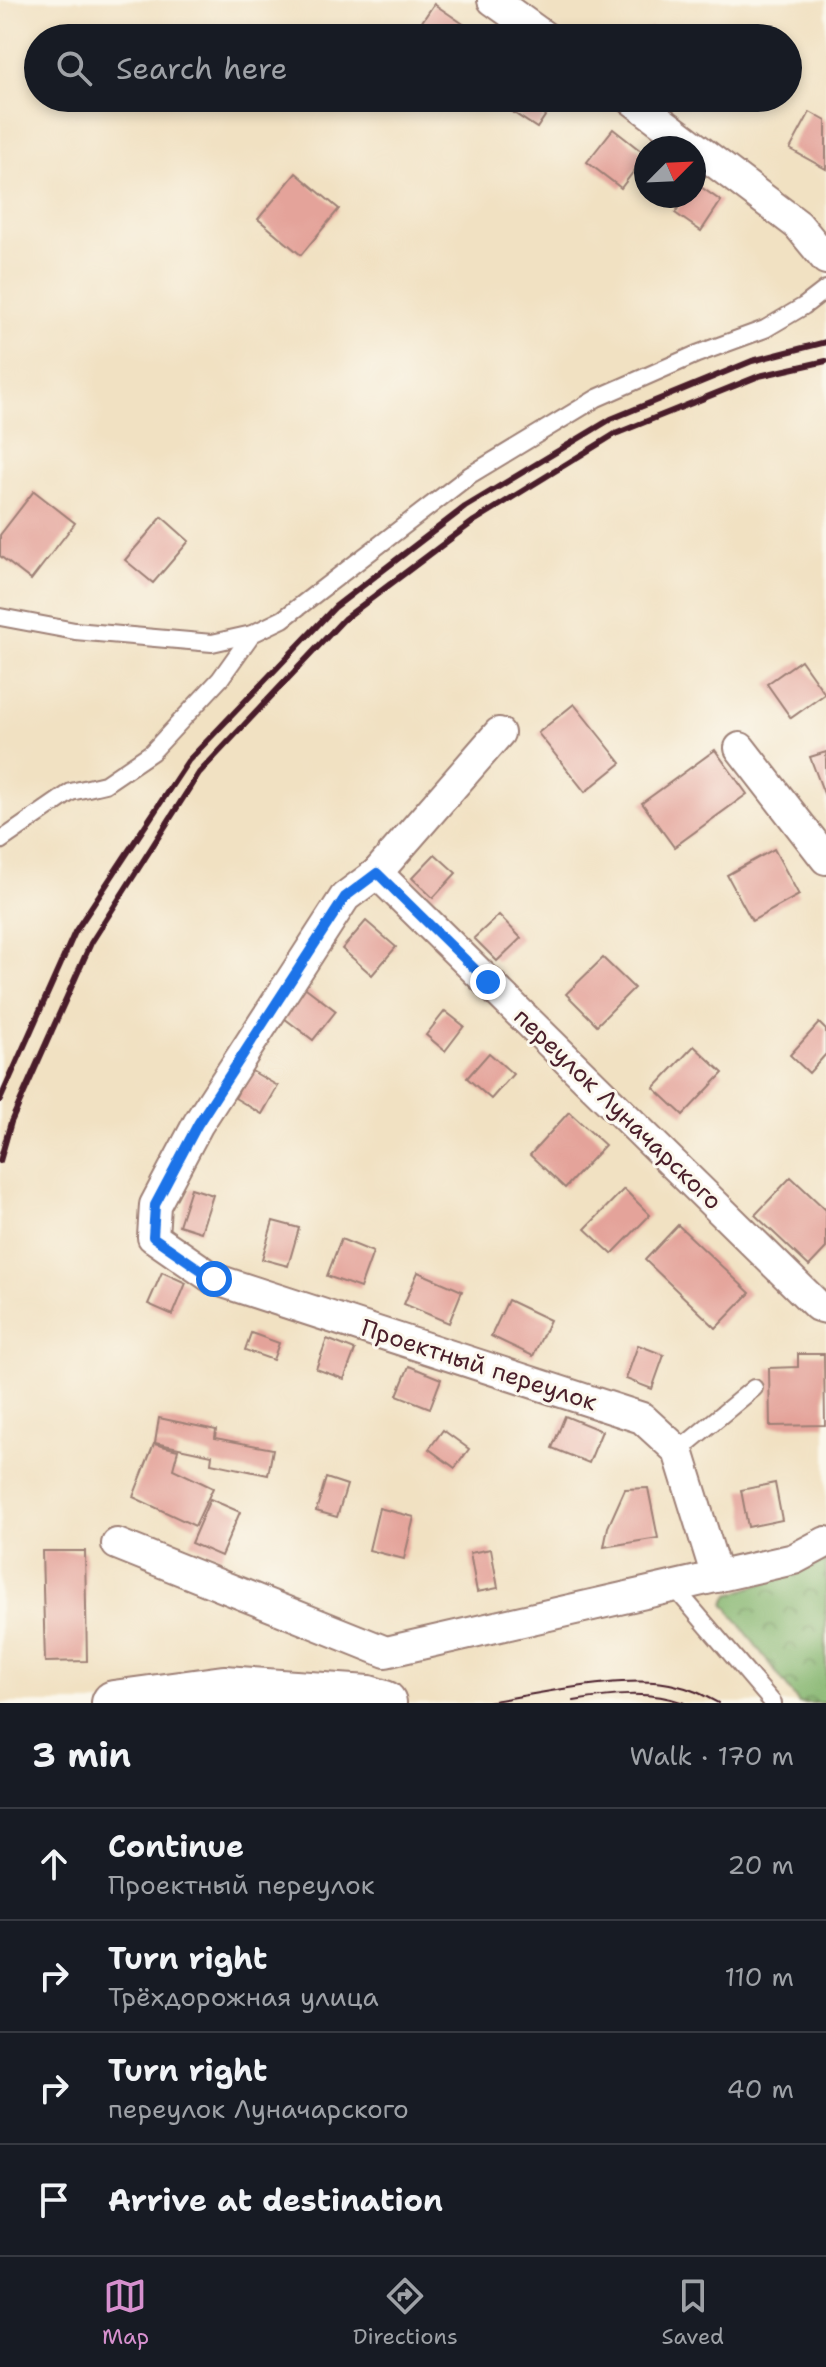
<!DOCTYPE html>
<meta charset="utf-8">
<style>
:root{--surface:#171b24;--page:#242831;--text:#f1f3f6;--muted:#9ea1a6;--line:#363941;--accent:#d690ce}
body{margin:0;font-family:"Shantell Sans",sans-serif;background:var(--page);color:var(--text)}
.compass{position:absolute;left:634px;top:136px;width:72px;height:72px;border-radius:50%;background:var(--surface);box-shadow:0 4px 12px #0003;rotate:66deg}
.stop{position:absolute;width:24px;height:24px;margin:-18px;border:6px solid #1a73e8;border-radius:50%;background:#fff}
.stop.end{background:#1a73e8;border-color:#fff;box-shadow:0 2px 8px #0008}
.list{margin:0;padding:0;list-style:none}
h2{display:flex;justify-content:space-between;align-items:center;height:104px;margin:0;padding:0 32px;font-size:34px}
h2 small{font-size:26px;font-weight:400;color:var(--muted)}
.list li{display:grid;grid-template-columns:52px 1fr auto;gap:24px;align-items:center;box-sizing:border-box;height:112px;padding:0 32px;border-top:2px solid var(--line)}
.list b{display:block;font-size:30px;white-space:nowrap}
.list p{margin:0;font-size:26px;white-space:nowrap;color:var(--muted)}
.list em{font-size:26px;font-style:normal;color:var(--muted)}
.icon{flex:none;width:44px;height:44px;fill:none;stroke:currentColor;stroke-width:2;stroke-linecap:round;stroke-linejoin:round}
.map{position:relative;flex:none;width:826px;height:1703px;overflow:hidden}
.search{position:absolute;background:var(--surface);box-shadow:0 4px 12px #0003;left:24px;right:24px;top:24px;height:88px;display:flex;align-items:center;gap:20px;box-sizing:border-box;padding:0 28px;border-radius:44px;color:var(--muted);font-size:30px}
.sheet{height:552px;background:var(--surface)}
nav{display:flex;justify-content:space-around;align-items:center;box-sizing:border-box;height:112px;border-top:2px solid var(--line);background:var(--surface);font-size:22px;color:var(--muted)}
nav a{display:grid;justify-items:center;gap:4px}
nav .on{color:var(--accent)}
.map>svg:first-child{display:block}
.forest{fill:url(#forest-crowns);stroke:#686a4d;stroke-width:2}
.building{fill:#e4a39a}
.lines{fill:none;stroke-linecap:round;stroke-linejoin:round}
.service-casing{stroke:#9e8076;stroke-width:20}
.minor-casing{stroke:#9e8076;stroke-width:34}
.secondary-casing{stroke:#9e8076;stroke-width:48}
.service{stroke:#fff;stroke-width:16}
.minor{stroke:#fff;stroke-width:30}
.secondary{stroke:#fff;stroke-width:44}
.tram{stroke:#4a1f2b;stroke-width:2}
.rail{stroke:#4a1f2b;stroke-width:6}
.route{stroke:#1a73e8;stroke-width:10}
.labels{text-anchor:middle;stroke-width:6;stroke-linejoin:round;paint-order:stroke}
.street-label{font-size:24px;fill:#4a1f2b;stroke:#fbf7ec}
</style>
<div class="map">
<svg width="826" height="1703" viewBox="0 0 826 1703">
<defs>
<pattern id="forest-crowns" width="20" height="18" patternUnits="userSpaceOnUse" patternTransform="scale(2)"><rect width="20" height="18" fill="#85b66f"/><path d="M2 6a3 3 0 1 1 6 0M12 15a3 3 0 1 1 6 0" fill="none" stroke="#6f935b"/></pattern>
</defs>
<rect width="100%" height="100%" fill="#fbf7ec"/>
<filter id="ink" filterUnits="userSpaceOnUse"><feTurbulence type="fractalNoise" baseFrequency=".0125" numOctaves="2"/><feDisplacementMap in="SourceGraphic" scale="16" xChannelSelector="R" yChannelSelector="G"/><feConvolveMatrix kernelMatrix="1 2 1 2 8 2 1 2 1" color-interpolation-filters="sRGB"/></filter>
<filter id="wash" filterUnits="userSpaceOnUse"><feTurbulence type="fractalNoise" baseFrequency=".006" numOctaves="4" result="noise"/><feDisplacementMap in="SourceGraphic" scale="32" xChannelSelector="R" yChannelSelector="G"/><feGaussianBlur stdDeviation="1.8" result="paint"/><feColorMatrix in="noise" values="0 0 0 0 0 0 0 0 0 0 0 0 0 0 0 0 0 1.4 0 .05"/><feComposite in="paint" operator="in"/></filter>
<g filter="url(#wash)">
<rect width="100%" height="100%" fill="#f1e1c2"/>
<!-- forest -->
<polygon class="forest" points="826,1561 826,1703 799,1703 724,1603 729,1595"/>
<g id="blocks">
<!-- building -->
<g class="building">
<polygon points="434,4 475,32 470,38 411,38"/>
<polygon points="650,27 665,38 643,38"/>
<polygon points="491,98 557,98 537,128"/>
<polygon points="810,112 826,121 826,169 790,149"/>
<polygon points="613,129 646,155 621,188 587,162"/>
<polygon points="296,173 339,209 301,255 258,219"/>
<polygon points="695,183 721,201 701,231 675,213 686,196 694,196"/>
<polygon points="34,491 75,523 31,580 0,556 0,535"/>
<polygon points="162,517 189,541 153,583 125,560"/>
<polygon points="801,660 825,694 791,718 767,684"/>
<polygon points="574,704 621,763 585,792 538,733"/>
<polygon points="715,750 747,794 674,847 642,803"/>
<polygon points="826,752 826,799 810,757"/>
<polygon points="774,849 799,895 752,921 727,875"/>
<polygon points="435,854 456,873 433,898 412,878"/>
<polygon points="499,915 521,938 497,961 474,938"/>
<polygon points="366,921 396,947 372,975 342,949"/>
<polygon points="603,958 634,988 597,1025 566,994"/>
<polygon points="302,985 336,1011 313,1040 280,1015"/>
<polygon points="445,1011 464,1026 445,1051 426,1035"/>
<polygon points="819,1023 826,1030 826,1054 809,1073 790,1055"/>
<polygon points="694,1046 723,1073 683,1115 654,1088"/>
<polygon points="489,1053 513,1074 491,1099 467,1078"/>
<polygon points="250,1070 278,1086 262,1114 235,1098"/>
<polygon points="569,1112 605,1145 565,1188 530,1155"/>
<polygon points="791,1177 826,1210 826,1248 809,1266 755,1215"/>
<polygon points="191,1188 213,1195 201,1232 179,1225"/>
<polygon points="624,1189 650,1215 612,1254 585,1229"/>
<polygon points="273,1221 299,1228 288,1266 262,1259"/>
<polygon points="678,1225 750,1293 716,1328 645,1260"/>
<polygon points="341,1239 373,1252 360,1288 327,1276"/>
<polygon points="162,1272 186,1283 173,1315 148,1304"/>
<polygon points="418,1272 462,1291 449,1323 404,1304"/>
<polygon points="508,1300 550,1320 533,1356 491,1336"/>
<polygon points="251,1333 279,1343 273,1360 245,1350"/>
<polygon points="327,1339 355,1350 344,1379 316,1369"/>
<polygon points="638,1345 664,1355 652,1389 626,1379"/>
<polygon points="798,1354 824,1354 825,1425 770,1426 769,1368 798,1367"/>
<polygon points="409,1366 441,1379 430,1408 397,1395"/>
<polygon points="565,1416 602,1431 589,1463 552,1448"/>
<polygon points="159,1418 216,1430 215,1438 273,1449 268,1475 211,1463 212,1455 155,1443"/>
<polygon points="443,1430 469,1449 455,1468 429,1449"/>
<polygon points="154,1444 178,1450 173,1469 213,1488 195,1526 133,1497"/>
<polygon points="326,1478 347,1485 337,1517 316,1511"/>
<polygon points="775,1483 782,1520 748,1527 741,1490"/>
<polygon points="648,1488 658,1538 604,1547 608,1527 625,1489"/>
<polygon points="210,1499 240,1512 221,1556 191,1543"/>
<polygon points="379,1508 414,1517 404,1559 369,1550"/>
<polygon points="491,1549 498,1588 477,1592 470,1553"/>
<polygon points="42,1551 85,1551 87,1661 45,1662"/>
</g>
</g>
</g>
<g filter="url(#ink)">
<use href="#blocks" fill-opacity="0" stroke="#9e8076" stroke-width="2"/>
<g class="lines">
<defs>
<g id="service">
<polyline points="0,617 75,631 212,643 252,634 283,619 470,475 597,398 697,354 765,329 804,306 826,289"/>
<polyline points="0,841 71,792 105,784 152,752 220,679 252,634"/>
<polyline points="678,1451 754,1388"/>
<polyline points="674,1587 773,1703"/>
</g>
<g id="minor">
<polyline points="493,0 546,38"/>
<polyline points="630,98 798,225 826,259"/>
<polyline points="499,733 377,873 345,897 198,1124 155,1205 153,1237 214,1279 642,1418 678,1451 717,1577"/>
<polyline points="740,748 826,859"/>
<polyline points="377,873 818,1306 826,1308"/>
<polyline points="117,1544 386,1652 794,1559 826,1542"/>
</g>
<polyline id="secondary" points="114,1703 224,1688 368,1698 384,1703"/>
</defs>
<!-- service casing -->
<use href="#service" class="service-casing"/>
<!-- minor casing -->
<use href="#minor" class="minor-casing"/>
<!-- secondary casing -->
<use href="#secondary" class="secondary-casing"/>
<!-- service -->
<use href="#service" class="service"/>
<!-- minor -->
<use href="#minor" class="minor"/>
<!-- secondary -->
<use href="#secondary" class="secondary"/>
<!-- tram -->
<g class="tram">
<path d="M 574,1701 C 610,1695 649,1690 684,1703"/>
<path d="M 481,1703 C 535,1695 628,1672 678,1686 C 693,1689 705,1696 718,1703"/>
</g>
<!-- rail -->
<g class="rail">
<polyline points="0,1100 75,932 188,761 335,607 465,507 611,419 752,361 826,342"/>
<polyline points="0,1161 11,1122 91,943 199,773 344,619 474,521 615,434 759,376 826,361"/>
</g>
</g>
</g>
<g class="lines" filter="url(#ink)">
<!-- route -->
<polyline class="route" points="214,1279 153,1237 155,1205 198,1124 345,897 377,873 488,982"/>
</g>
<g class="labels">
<!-- street labels -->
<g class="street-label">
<text transform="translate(618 1109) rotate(44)" y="8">переулок Луначарского</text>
<text transform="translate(479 1365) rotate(18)" y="8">Проектный переулок</text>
</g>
</g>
</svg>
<svg class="compass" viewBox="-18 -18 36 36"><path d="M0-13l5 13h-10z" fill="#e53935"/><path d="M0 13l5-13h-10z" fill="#9ea1a6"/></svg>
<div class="stop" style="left:214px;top:1279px"></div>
<div class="stop end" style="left:488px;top:982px"></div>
<div class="search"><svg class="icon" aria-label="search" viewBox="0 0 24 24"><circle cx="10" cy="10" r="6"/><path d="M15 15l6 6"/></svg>Search here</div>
</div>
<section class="sheet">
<h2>3 min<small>Walk · 170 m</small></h2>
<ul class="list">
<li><svg class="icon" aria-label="ahead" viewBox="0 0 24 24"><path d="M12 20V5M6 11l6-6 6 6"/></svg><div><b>Continue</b><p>Проектный переулок</p></div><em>20 m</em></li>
<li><svg class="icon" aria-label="right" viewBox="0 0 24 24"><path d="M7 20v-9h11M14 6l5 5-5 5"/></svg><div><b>Turn right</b><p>Трёхдорожная улица</p></div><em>110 m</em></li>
<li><svg class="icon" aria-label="right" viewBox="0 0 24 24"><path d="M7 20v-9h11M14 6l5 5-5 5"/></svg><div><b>Turn right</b><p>переулок Луначарского</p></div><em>40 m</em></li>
<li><svg class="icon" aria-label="arrive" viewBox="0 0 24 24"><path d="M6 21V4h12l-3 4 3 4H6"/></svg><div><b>Arrive at destination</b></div></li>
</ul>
</section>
<nav>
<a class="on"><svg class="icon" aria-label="map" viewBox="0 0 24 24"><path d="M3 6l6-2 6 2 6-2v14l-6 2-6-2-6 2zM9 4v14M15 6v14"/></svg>Map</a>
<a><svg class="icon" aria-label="directions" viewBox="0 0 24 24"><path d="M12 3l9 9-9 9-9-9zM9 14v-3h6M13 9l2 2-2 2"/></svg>Directions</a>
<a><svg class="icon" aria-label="saved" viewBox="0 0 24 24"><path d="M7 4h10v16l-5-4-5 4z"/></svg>Saved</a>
</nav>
